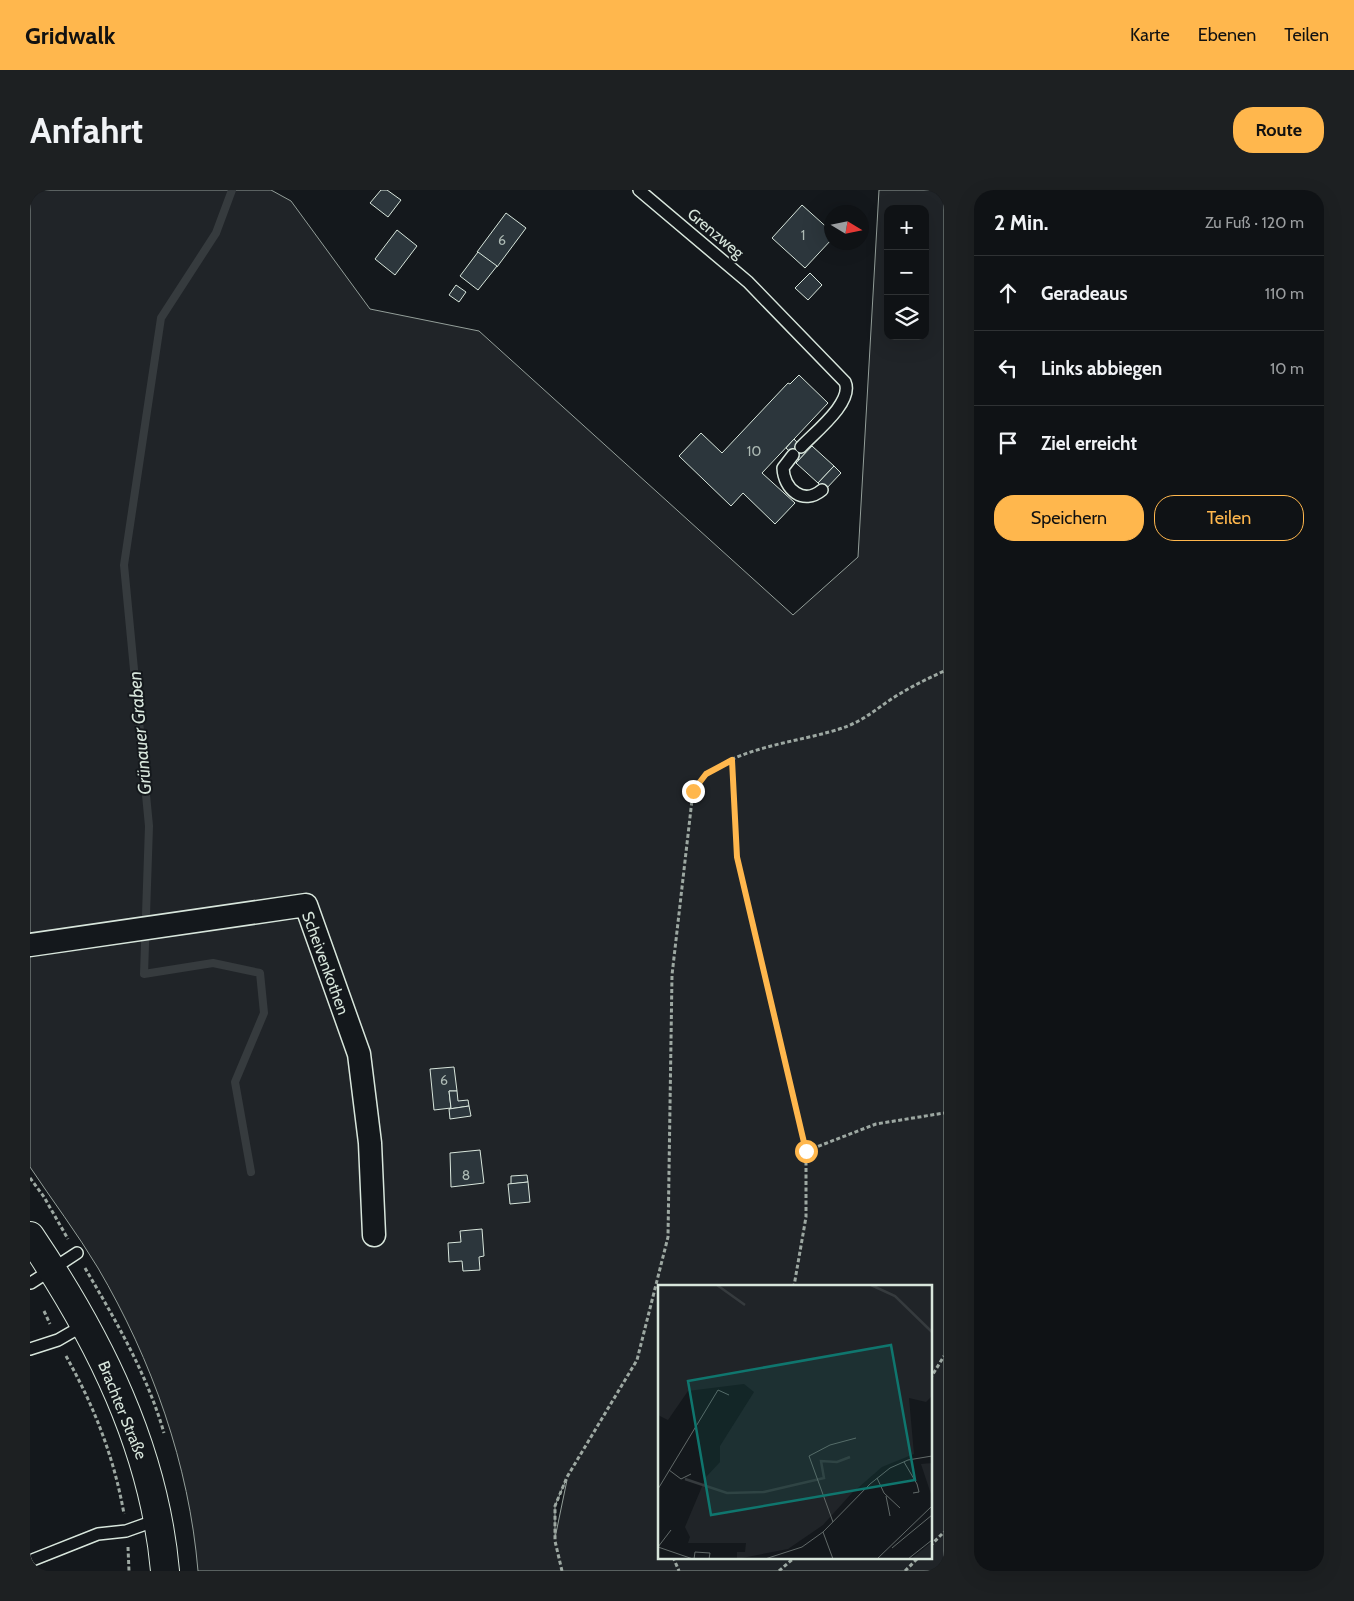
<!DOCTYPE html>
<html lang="de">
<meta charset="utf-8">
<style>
:root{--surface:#0f1215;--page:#1d2022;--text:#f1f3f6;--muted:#9b9ea0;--line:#2f3234;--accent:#ffb74d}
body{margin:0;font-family:Cabin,sans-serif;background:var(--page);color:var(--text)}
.controls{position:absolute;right:15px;top:15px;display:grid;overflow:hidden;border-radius:10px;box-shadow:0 5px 20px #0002}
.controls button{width:45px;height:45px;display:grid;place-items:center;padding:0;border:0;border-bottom:1px solid var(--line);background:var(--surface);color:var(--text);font:25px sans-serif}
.compass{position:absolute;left:794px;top:15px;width:45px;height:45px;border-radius:50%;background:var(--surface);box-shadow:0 5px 20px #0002;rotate:100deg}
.stop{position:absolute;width:15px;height:15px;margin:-11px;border:4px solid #ffb74d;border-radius:50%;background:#fff}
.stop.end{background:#ffb74d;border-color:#fff;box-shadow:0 1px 5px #0008}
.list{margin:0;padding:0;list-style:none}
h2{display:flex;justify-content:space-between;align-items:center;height:65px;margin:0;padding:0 20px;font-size:21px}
h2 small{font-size:16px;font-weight:400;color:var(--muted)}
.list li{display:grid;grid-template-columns:32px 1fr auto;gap:15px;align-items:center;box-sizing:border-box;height:75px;padding:0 20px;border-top:1px solid var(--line)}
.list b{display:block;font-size:19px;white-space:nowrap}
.list em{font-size:16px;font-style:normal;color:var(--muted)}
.actions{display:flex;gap:10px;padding:15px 20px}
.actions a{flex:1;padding:11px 0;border:1px solid var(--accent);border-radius:20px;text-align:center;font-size:18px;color:var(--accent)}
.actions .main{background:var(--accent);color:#111}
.icon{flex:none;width:28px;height:28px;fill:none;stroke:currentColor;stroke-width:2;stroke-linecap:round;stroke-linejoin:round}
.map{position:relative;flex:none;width:914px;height:1381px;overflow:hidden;border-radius:20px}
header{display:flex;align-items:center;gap:30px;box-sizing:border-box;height:70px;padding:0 25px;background:var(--accent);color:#111}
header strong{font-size:24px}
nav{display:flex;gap:28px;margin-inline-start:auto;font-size:18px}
.intro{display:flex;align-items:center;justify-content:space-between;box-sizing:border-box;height:120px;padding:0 30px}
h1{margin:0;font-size:35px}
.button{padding:12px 22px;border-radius:20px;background:var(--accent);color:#111;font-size:18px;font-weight:700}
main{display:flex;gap:30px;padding:0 30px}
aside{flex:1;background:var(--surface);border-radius:20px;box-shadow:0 5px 20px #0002}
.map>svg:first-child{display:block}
.green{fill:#202428;stroke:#939e99;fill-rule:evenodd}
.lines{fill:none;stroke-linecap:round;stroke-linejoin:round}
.stream{stroke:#363b3e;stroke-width:8}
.building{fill:#2c363c;stroke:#d8e6dc}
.service-casing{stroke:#d8e6dc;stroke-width:14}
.minor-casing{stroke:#d8e6dc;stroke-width:25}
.secondary-casing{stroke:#d8e6dc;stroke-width:30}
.path{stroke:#9da8a2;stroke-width:3;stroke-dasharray:4 2.5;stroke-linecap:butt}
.service{stroke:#14181c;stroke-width:11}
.minor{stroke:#14181c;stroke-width:22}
.secondary{stroke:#14181c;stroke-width:28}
.route{stroke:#ffb74d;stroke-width:6}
.labels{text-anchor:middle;stroke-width:4;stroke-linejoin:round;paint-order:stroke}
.number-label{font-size:14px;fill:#adbab4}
.street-label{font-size:16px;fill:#d8e6dc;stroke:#14181c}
.water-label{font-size:18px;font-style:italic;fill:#d8e6dc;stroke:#14181c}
.inset-river{fill:none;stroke:#363b3e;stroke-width:2.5}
.inset-road{fill:none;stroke:#626a69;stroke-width:1}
.view{fill:#0f766e;fill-opacity:0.15;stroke:#0f766e;stroke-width:2.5}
.inset-edge{fill:none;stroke:#d8e6dc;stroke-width:2.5}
</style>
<header>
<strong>Gridwalk</strong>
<nav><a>Karte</a><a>Ebenen</a><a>Teilen</a></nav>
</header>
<div class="intro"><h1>Anfahrt</h1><a class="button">Route</a></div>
<main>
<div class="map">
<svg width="914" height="1381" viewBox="0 0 914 1381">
<rect width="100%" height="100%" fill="#14181c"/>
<!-- green -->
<path class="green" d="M 0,0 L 241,0 L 261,11 L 340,119 L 449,141 L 763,425 L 828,367 L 849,0 L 914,0 L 914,1381 L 168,1381 C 159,1274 122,1170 68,1078 C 47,1043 22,1010 0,977 ZM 858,19 L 895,19 L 895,146 L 858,146 ZM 629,1096 L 900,1096 L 900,1367 L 629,1367 ZM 536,1290 L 537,1290 L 525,1348 L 525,1316 Z"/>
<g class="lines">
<!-- stream -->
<polyline class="stream" points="202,0 186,43 131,128 94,375 119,636 114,784 183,773 230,783 234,823 205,892 221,982"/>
</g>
<!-- building -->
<g class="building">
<polygon points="351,0 357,0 371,10 358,27 340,13"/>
<polygon points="772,15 802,42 802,49 775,78 742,48"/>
<polygon points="476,23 496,38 467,77 447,62"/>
<polygon points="367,40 387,56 365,85 345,69"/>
<polygon points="448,62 467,76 448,100 430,86"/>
<polygon points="780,83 792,95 778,110 765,98"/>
<polygon points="426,95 436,102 429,112 419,105"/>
<polygon points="769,185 798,213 732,283 765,313 745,334 713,303 701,316 649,266 671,243 692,263 758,193 760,194"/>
<polygon points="764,249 776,262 769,270 756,258"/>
<polygon points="782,256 804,276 788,293 766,273"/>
<polygon points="804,276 811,283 795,300 788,293"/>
<polygon points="424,877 427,901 419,901 421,918 404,920 400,879"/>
<polygon points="419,901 427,901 428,911 438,910 439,916 419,919 421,918"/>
<polygon points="439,916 441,926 420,929 419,919"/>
<polygon points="450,960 454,993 421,997 420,963"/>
<polygon points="497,985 498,992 481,994 481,986"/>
<polygon points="498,992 500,1012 480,1014 478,994"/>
<polygon points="452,1039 454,1066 449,1067 450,1080 433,1081 432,1071 419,1072 418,1053 431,1052 430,1041"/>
</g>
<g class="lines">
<defs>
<g id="service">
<path d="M 609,0 L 718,92 L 815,192 C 824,212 784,243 771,257"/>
<path d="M 763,265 L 753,278 C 754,299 773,316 792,300"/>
<polyline points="1,1093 47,1063"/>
<polyline points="0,1159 28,1150 54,1135"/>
<polyline points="0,1371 68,1344 96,1341 127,1330"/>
</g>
<polyline id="minor" points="0,755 276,715 329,864 340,953 344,1045"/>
<path id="secondary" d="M 0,1046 C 69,1148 124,1258 135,1381"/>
</defs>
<!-- service casing -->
<use href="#service" class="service-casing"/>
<!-- minor casing -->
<use href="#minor" class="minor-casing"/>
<!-- secondary casing -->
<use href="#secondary" class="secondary-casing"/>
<!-- path -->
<g class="path">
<polyline points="702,570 707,667 776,961 776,1027 764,1096"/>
<polyline points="776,961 846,934 914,923"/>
<polyline points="0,988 14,1007 38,1049"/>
<path d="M 55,1078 C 86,1131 117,1184 134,1243"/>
<polyline points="14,1121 20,1134"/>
<path d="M 36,1166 C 64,1216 84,1267 94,1324"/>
<polyline points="900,1189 914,1166"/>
<polyline points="900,1356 914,1342"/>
<polyline points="98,1357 99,1381"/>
<polyline points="643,1367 649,1381"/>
<path d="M 532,1381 L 525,1351 L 525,1316 L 537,1287 L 607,1170 L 638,1047 L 642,785 L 663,601 C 692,555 771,554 818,536 C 835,529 848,518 863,508 C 880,497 897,489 914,481"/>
<polyline points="749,1381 765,1367"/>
<polyline points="875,1381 889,1367"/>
</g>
<!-- service -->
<use href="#service" class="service"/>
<!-- minor -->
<use href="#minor" class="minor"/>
<!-- secondary -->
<use href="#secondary" class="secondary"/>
</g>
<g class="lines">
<!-- route -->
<polyline class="route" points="663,601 676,584 702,570 707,667 776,961"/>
</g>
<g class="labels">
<!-- number labels -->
<g class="number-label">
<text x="773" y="50">1</text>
<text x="472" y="55">6</text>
<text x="724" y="266">10</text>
<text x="414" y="895">6</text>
<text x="436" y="990">8</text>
</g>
<!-- street labels -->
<g class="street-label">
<text transform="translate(686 43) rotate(40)" y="6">Grenzweg</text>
<text transform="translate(296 773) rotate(70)" y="6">Scheivenkothen</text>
<text transform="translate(93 1220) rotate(68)" y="6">Brachter Straße</text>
</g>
<!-- water labels -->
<g class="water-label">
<text transform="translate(110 543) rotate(-95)" y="6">Grünauer Graben</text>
</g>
</g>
<!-- overview -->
<g transform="translate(628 1095)">
<rect width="274" height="274" fill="#14181c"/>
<path d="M 0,0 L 274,0 L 274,111 L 268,117 L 251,113 L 256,169 L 224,182 L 193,209 L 165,240 L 130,264 L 79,274 L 79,267 L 87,267 L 88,258 L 30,258 L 32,252 L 27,242 L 48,192 L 62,177 L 62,161 L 96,107 L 86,99 L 30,106 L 10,135 L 0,130 ZM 274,178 L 274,212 L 263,179 ZM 274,257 L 274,274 L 253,274 Z" fill="#202428"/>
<path class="inset-river" d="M 59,0 L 87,20M 213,0 L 237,11 L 274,47M 27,194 L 69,208 L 106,207 L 166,193 L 163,176 L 179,177 L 192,172"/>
<path class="inset-road" d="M 246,177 L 259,199 L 261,207 L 255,208M 11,185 L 23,194 L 33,189M 219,193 L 226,208 L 242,223M 0,204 L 60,105 L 71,110M 228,211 L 232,231M 175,237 L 151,171 L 172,160 L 198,153M 165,247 L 175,274M 0,262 L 13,245M 0,262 L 35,274M 234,263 L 274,230M 36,274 L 37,267 L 52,268 L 51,274M 107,274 L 144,262 L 165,247 L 212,199 L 232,183 L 250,175 L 274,171M 219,274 L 274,221M 250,274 L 274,255"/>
<path class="view" d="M 233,60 L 257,195 L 53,230 L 30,96 Z"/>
<rect width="274" height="274" class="inset-edge"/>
</g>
</svg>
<div class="controls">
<button>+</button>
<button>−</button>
<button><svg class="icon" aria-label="layers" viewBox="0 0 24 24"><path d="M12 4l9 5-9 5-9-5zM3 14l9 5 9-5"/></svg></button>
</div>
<svg class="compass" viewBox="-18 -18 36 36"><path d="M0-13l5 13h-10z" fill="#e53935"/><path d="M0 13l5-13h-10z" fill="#9b9ea0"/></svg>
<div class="stop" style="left:776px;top:961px"></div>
<div class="stop end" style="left:663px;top:601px"></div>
</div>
<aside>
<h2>2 Min.<small>Zu Fuß · 120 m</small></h2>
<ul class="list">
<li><svg class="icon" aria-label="ahead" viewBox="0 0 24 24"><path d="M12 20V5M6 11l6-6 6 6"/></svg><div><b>Geradeaus</b></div><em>110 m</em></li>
<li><svg class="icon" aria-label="left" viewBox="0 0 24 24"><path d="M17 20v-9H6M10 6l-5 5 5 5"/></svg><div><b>Links abbiegen</b></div><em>10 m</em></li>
<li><svg class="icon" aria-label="arrive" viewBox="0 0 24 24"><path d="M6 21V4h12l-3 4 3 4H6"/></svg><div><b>Ziel erreicht</b></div></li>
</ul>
<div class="actions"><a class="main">Speichern</a><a>Teilen</a></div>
</aside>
</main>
